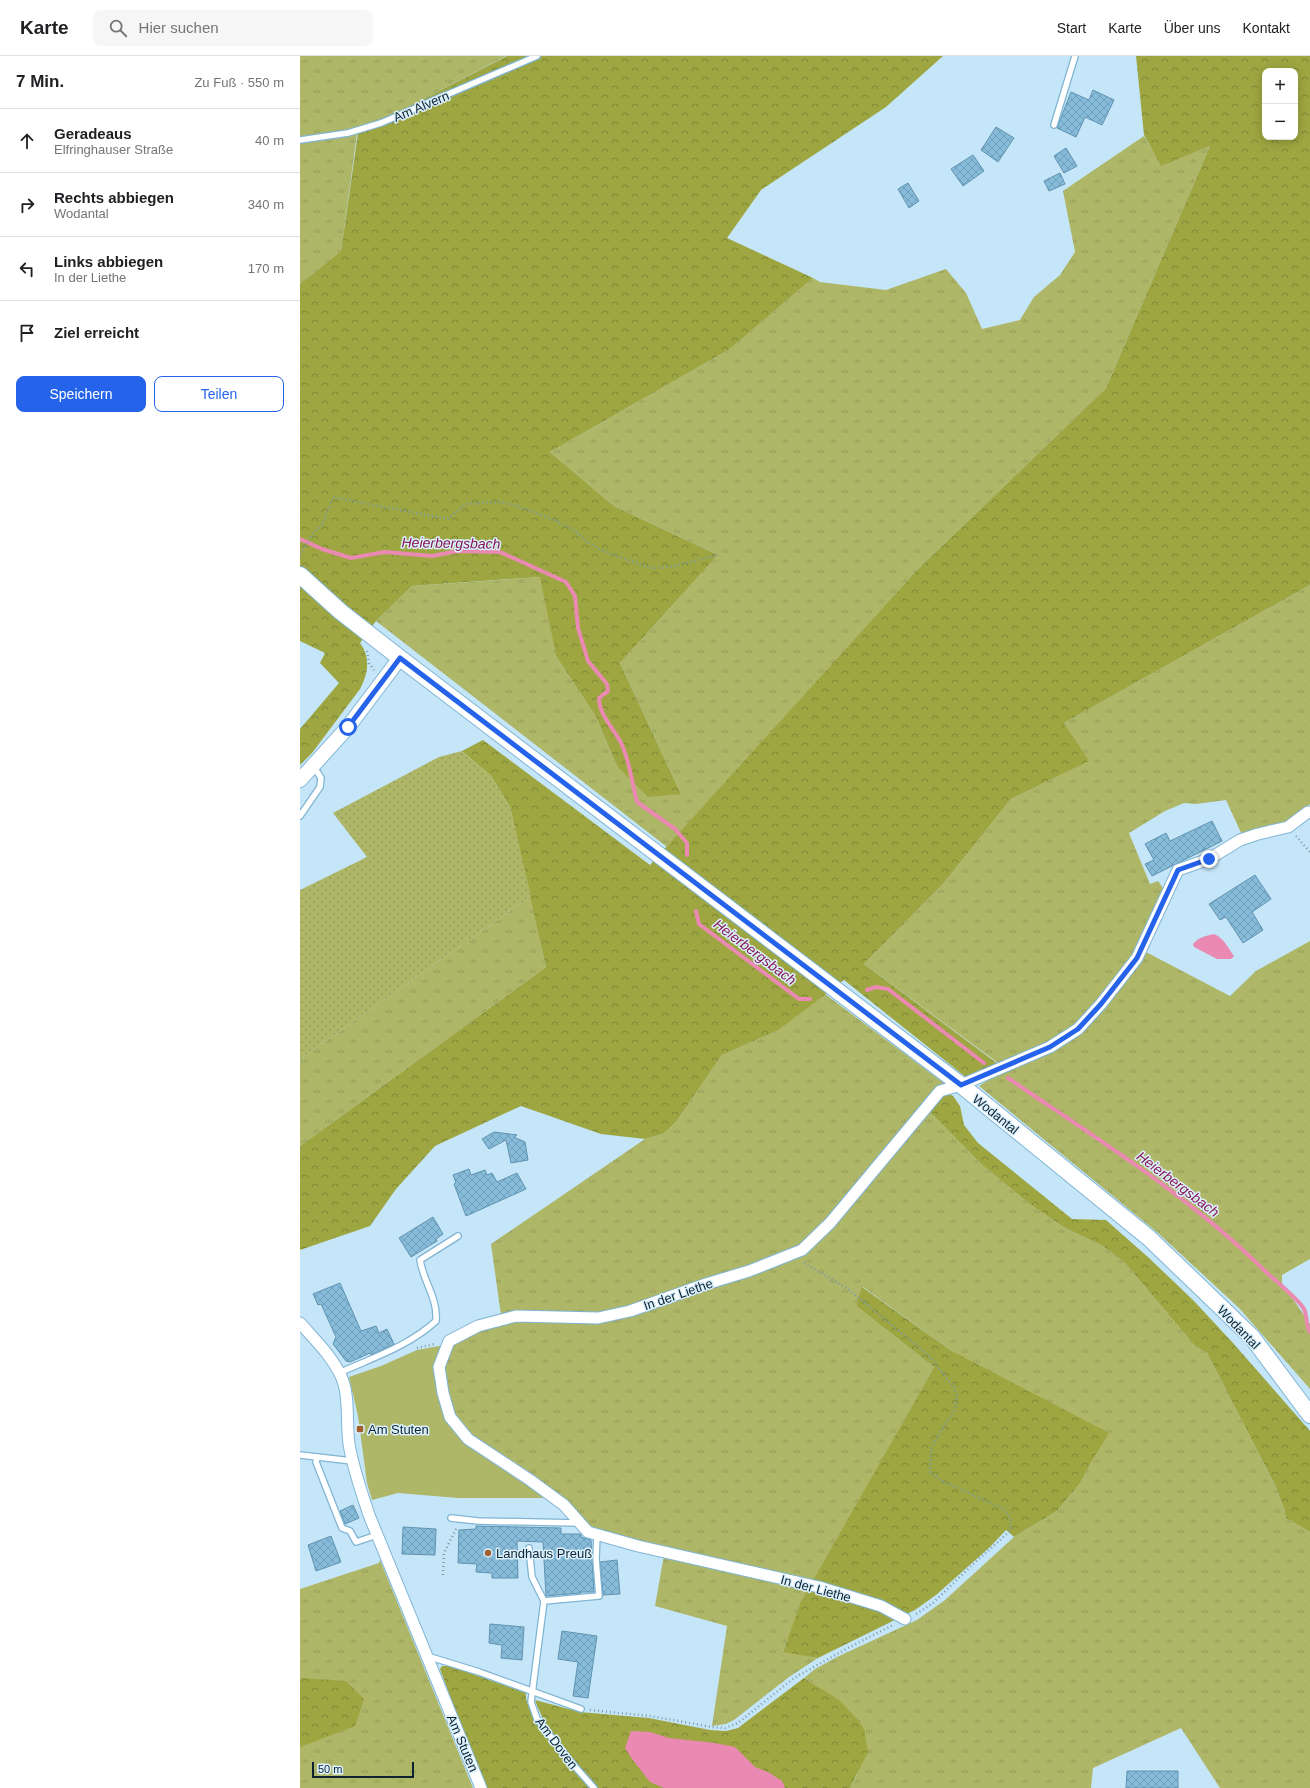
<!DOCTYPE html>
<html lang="de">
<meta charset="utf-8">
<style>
:root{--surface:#fff;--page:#f6f6f6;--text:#202124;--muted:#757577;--line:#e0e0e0;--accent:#2563eb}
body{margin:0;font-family:Helvetica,sans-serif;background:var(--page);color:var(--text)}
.controls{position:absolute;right:12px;top:12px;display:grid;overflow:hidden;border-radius:8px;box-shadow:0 2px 10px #0003}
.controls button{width:36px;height:36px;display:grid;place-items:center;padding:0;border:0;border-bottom:1px solid var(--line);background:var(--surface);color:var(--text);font:20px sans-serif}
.scale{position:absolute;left:12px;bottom:10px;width:102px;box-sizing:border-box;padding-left:4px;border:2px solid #0e232f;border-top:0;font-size:11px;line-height:14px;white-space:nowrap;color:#0e232f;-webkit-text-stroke:3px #dbf1fe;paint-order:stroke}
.stop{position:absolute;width:12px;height:12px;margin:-9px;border:3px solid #2563eb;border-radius:50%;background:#fff}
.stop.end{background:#2563eb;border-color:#fff;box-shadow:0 1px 4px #0008}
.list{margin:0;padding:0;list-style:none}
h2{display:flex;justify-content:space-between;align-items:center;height:52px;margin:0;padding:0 16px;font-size:17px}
h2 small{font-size:13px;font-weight:400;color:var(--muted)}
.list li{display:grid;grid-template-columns:26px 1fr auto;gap:12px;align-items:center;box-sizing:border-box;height:64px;padding:0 16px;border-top:1px solid var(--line)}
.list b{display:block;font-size:15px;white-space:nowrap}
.list p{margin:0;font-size:13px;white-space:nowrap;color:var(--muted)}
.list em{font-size:13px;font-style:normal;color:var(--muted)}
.actions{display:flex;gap:8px;padding:12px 16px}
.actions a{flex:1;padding:9px 0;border:1px solid var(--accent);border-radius:8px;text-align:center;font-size:14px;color:var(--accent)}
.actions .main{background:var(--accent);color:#fff}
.icon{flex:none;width:22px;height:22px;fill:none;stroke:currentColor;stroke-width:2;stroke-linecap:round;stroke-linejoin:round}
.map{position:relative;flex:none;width:1010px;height:1732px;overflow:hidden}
header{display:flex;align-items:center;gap:24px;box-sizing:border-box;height:56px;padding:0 20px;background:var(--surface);border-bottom:1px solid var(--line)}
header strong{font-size:19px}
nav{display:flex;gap:22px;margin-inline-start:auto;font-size:14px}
.search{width:280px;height:36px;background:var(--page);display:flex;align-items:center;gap:10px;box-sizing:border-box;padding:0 14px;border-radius:8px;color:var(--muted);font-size:15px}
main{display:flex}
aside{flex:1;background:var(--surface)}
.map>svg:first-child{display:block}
.grass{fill:url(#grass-tufts)}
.forest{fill:url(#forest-crowns);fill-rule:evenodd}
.park{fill:#aeb667}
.garden{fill:url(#garden-dots)}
.water{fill:#ea8ab2}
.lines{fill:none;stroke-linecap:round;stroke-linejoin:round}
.stream{stroke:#ea8ab2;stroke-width:4}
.building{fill:url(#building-cross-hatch);stroke:#5f93b0}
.service-casing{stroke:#80b5d4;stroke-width:8}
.minor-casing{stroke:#80b5d4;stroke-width:13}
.tertiary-casing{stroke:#80b5d4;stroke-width:16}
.secondary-casing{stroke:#80b5d4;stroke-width:18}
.path{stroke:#7f9bab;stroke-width:2.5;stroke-dasharray:1 3;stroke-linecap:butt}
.service{stroke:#fff;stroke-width:5.5}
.minor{stroke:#fff;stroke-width:11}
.tertiary{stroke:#fff;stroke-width:14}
.secondary{stroke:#fff;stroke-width:16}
.route{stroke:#2563eb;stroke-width:5}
.poi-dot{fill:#a25f2f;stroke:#dbf1fe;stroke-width:1.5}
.labels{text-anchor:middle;stroke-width:3;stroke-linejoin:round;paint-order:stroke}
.street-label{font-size:13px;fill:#0e232f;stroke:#dbf1fe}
.poi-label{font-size:13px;fill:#0e232f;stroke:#dbf1fe;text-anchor:start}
.water-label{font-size:14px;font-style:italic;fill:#861552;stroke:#dbf1fe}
</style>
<header>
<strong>Karte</strong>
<div class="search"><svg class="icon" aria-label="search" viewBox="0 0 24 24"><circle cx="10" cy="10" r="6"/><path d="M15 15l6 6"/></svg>Hier suchen</div>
<nav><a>Start</a><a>Karte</a><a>Über uns</a><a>Kontakt</a></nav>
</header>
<main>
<aside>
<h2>7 Min.<small>Zu Fuß · 550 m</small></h2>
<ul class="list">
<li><svg class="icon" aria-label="ahead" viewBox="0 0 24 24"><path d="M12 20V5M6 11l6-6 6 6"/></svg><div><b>Geradeaus</b><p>Elfringhauser Straße</p></div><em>40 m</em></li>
<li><svg class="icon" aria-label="right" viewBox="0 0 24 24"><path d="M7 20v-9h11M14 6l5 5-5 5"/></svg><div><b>Rechts abbiegen</b><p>Wodantal</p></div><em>340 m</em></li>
<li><svg class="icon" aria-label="left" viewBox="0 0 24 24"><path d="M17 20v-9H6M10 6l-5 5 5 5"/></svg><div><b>Links abbiegen</b><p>In der Liethe</p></div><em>170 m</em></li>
<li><svg class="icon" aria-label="arrive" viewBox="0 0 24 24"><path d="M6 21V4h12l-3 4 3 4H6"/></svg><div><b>Ziel erreicht</b></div></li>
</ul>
<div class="actions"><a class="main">Speichern</a><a>Teilen</a></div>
</aside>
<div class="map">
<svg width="1010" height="1732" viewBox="0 0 1010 1732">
<defs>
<pattern id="grass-tufts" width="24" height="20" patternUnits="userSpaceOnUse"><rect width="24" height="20" fill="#aeb667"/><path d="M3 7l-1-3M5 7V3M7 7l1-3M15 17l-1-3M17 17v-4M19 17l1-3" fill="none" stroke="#949c5a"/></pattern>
<pattern id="forest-crowns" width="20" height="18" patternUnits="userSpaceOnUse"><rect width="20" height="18" fill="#9da641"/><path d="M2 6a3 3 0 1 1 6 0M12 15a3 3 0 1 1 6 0" fill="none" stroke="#7e8737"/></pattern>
<pattern id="garden-dots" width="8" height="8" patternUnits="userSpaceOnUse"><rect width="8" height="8" fill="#aeb667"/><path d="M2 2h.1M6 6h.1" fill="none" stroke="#949c5a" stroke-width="1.8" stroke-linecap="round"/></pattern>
<pattern id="building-cross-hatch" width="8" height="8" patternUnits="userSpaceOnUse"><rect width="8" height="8" fill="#86bbda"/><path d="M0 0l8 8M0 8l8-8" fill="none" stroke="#72a0bb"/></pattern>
</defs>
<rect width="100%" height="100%" fill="#c5e5f8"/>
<!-- grass -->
<g class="grass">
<polygon points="0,0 206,0 57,78 41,195 0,228"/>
<polygon points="844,80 861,109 910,90 806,332 615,516 367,791 76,565 112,530 241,521 256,600 296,661 317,710 381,738 320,607 418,499 314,450 250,396 430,293 513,222 520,226 586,234 646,213 666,237 682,273 720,264 734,241 760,219 775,196 763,135"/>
<path d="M 1010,529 L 1010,748 C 993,770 966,773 942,779 L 926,744 L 896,748 L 884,747 L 865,755 L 829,777 L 850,828 L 858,825 L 863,832 L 847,874 L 827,911 L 774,971 L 751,988 L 698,1007 L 564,908 L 643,828 L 711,743 L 788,705 L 764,667 Z"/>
<polygon points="231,840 246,911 0,1090 0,1003"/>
<polygon points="1010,885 1010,1203 982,1219 982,1227 1010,1268 1010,1333 939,1252 858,1177 679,1030 709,1011 754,993 844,895 930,940 956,915"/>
<polygon points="525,938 645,1028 535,1156 499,1190 484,1199 327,1252 297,1259 201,1259 191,1188 345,1083 363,1078 376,1066 422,999 479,974"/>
<polygon points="630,1056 682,1109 731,1149 765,1172 803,1190 825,1207 894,1289 907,1297 975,1429 984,1452 986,1462 1010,1476 1010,1732 920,1732 881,1672 793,1712 791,1732 550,1732 557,1719 518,1631 504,1622 515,1613 539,1600 617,1564 645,1544 714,1481 757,1455 781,1426 793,1403 652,1295 563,1231 556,1250 634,1311 513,1526 289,1473 170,1379 153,1361 144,1311 155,1285 179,1272 214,1264 295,1266 503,1196"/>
<polygon points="364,1499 509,1533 483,1595 518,1602 489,1621 434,1664 426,1668 412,1670 427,1570 355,1550"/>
<polygon points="80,1504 173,1732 0,1732 0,1533 79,1507"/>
</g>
<!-- forest -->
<g class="forest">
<path d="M 207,0 L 643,0 L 586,51 L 461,134 L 427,182 L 513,222 L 430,293 L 250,396 L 314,450 L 418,499 L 320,607 L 381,738 L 348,741 L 317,710 L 296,661 L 256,600 L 240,521 L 112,530 L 76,565 L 60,587 C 71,602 68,618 60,633 L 12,697 L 0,709 L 0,673 L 39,627 L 20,607 L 25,597 L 0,585 L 0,228 L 41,195 L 58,77 Z"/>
<path d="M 836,0 L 1010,0 L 1010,529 L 764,667 L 789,705 L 711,743 L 643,828 L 564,908 L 698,1008 L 667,1022 L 544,924 L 479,974 L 422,999 L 376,1066 L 363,1078 L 345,1083 L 301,1078 L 221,1050 L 135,1090 L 96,1133 L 70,1170 L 0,1194 L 0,1090 L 246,911 L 210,751 L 191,720 L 162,695 L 183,684 L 350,809 L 615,516 L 806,332 L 910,90 L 861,110 L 844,79 ZM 965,15 L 995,15 L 995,81 L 965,81 Z"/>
<polygon points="647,1037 653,1040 660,1050 664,1069 678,1087 772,1163 806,1164 849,1202 894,1245 933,1287 1010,1375 1010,1476 986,1462 984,1452 975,1429 907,1297 894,1289 825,1207 803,1190 765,1172 731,1149 682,1109 630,1056 639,1041"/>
<polygon points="562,1231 652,1295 809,1377 793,1403 781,1426 757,1455 714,1481 706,1474 690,1491 636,1539 615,1554 518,1602 483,1596 501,1546 634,1311 556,1250"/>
<path d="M 142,1610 L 150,1610 L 226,1637 C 222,1657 275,1715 290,1732 L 187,1732 L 162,1673 L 140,1613 Z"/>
<polygon points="0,1622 46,1625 64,1643 55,1670 0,1691"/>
<path d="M 504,1622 L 539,1644 L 558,1664 L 564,1673 L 568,1696 L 550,1732 L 297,1732 C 274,1706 246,1677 235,1644 L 280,1656 L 349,1662 L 410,1674 L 426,1675 L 438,1672 Z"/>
</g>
<!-- park -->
<polygon class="park" points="145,1289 136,1310 146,1361 248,1442 158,1442 98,1437 72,1444 67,1427 58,1360 49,1321 81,1310 117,1294"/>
<!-- garden -->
<polygon class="garden" points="162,695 191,720 210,751 231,840 0,1003 0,834 67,801 33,757 139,701"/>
<!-- water -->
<g class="water">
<path d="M 914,878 C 925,883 928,892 934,900 L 931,903 L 917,903 L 894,891 L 893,888 C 899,881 905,880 914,878 Z"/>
<polygon points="331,1675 350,1676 369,1682 415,1687 435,1691 455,1711 468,1716 482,1725 485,1732 364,1732 350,1726 332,1703 325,1692"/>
</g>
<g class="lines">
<!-- stream -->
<g class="stream">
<path d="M 0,483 L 22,493 L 51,502 L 85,496 L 132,500 L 158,495 L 200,496 L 266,526 L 275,540 L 278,572 L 288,605 L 307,628 L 308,635 L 299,642 C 299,660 315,673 322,689 C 330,707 332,727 337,746 L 375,773 L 387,787 L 387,799"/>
<polyline points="396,855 399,868 499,943 510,943"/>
<polyline points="567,934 576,931 588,933 684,1007"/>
<path d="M 708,1022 C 797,1083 890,1140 967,1217 C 975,1224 1000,1245 1004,1253 C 1007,1259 1006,1269 1010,1276"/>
</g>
</g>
<!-- building -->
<g class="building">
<polygon points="793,34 814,44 802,69 785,61 776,81 757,72 771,36 789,44"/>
<polygon points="696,71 714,82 698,106 681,94"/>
<polygon points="766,92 777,110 764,117 754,100"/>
<polygon points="673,99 684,115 663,130 651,113"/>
<polygon points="760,117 765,128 749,135 744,125"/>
<polygon points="608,127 619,145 609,152 598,133"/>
<polygon points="912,765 922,785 852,820 845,808 854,804 845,788 866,777 870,785"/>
<polygon points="955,819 971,843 952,856 963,874 943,887 926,861 920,864 909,848"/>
<polygon points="194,1076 217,1079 214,1081 225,1086 228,1104 211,1107 206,1084 189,1093 182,1083"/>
<polygon points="169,1113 171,1119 185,1114 187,1119 192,1117 197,1126 217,1117 226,1133 166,1160 154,1128 156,1127 153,1119"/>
<polygon points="133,1161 143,1178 136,1183 137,1185 111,1201 99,1182"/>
<polygon points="40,1227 61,1275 76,1270 79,1277 87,1273 94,1288 71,1299 70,1297 50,1306 46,1305 33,1288 36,1281 21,1248 18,1249 13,1238"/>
<polygon points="53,1449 59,1462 45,1468 40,1455"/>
<polygon points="176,1470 261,1472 261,1478 281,1478 281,1481 291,1484 294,1536 281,1536 281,1537 246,1540 243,1486 217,1485 218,1522 192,1522 192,1517 176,1516 177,1508 158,1507 159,1474 176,1473"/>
<polygon points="103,1471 136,1473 135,1499 102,1498"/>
<polygon points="31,1480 41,1506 16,1515 8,1489"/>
<polygon points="317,1504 320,1538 303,1539 300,1506"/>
<polygon points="190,1568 224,1571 222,1604 201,1602 202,1589 189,1587"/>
<polygon points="262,1575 297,1580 288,1642 273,1640 278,1606 258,1603"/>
<polygon points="827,1715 878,1715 878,1732 826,1732"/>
</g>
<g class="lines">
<defs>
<g id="service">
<polyline points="754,69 775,0"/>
<polyline points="0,84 48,77 81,67 237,0"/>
<polyline points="0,760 20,731 21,722 14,711"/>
<path d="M 39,1317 C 72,1302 109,1290 136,1265 C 138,1242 123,1225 120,1204 L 158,1180"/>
<polyline points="0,1399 52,1405"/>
<polyline points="17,1401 16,1406 42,1472 50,1475 56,1486 77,1479"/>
<polyline points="151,1462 178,1465 279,1467"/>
<polyline points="229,1492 232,1521 244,1545"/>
<polyline points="127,1600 179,1616 281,1653"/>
<polyline points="294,1732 270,1705 237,1663 231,1646 244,1545 299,1540 296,1503 297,1479"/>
</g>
<g id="minor">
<path d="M 0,1267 C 15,1284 31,1299 41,1320 C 50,1339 46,1367 49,1388 C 53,1412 61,1435 69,1459 L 181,1732"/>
<polyline points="605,1563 581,1550 519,1531 338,1490 288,1476 264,1449 230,1424 168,1383 150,1361 143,1337 139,1311 149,1285 178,1270 216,1260 298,1262 330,1255 406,1228 449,1215 502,1194 530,1167 640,1035 661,1029 750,991 778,973 801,948 837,902 878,814 909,803 940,784 958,778 988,771 1008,756"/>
</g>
<polyline id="tertiary" points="0,724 48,671 100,602"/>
<polyline id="secondary" points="0,519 41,556 100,602 661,1029 849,1182 952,1281 1010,1359"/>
</defs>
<!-- service casing -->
<use href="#service" class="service-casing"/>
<!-- minor casing -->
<use href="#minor" class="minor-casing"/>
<!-- tertiary casing -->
<use href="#tertiary" class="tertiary-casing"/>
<!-- secondary casing -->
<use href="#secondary" class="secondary-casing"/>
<!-- path -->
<g class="path">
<polyline points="0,498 16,473 21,471 33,441 147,463 167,448 200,446 214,449 257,465 275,475 287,486 305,496 350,512 362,512 374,510 415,500"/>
<polyline points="67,595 69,607 74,614"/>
<polyline points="996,780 1010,796"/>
<polyline points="504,1207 548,1233 628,1299 655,1332 657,1342 654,1355 636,1383 631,1394 630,1416 640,1424 704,1453 711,1464 710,1475 698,1486 672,1509 633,1547 616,1558"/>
<polyline points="117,1292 135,1288"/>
<polyline points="143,1519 144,1497 157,1471"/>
<polyline points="290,1654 350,1660 412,1671 425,1672 438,1667 494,1622 548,1592 593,1569"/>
</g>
<!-- service -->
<use href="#service" class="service"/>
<!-- minor -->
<use href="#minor" class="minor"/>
<!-- tertiary -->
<use href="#tertiary" class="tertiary"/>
<!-- secondary -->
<use href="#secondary" class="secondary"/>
</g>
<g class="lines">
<!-- route -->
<polyline class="route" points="48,671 100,602 661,1029 750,991 778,973 801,948 837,902 878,814 909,803"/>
</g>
<!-- markers -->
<g class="poi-dot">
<rect x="56" y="1369" width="8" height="8" rx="2"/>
<circle cx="188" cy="1497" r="4"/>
</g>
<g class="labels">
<!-- street labels -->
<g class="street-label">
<text transform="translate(121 50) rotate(-23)" y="5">Am Alvern</text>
<text transform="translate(696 1058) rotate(39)" y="5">Wodantal</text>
<text transform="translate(378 1238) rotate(-19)" y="5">In der Liethe</text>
<text transform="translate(939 1271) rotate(46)" y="5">Wodantal</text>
<text transform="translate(516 1532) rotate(15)" y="5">In der Liethe</text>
<text transform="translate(163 1687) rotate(67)" y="5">Am Stuten</text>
<text transform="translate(257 1687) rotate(53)" y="5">Am Doven</text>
</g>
<!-- poi labels -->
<g class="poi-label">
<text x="68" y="1378">Am Stuten</text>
<text x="196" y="1502">Landhaus Preuß</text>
</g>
<!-- water labels -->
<g class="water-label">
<text transform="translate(151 487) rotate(1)" y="5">Heierbergsbach</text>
<text transform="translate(455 896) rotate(37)" y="5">Heierbergsbach</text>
<text transform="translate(878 1128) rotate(37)" y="5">Heierbergsbach</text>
</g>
</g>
</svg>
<div class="controls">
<button>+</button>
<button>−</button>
</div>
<div class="scale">50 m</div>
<div class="stop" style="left:48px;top:671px"></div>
<div class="stop end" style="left:909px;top:803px"></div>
</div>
</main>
